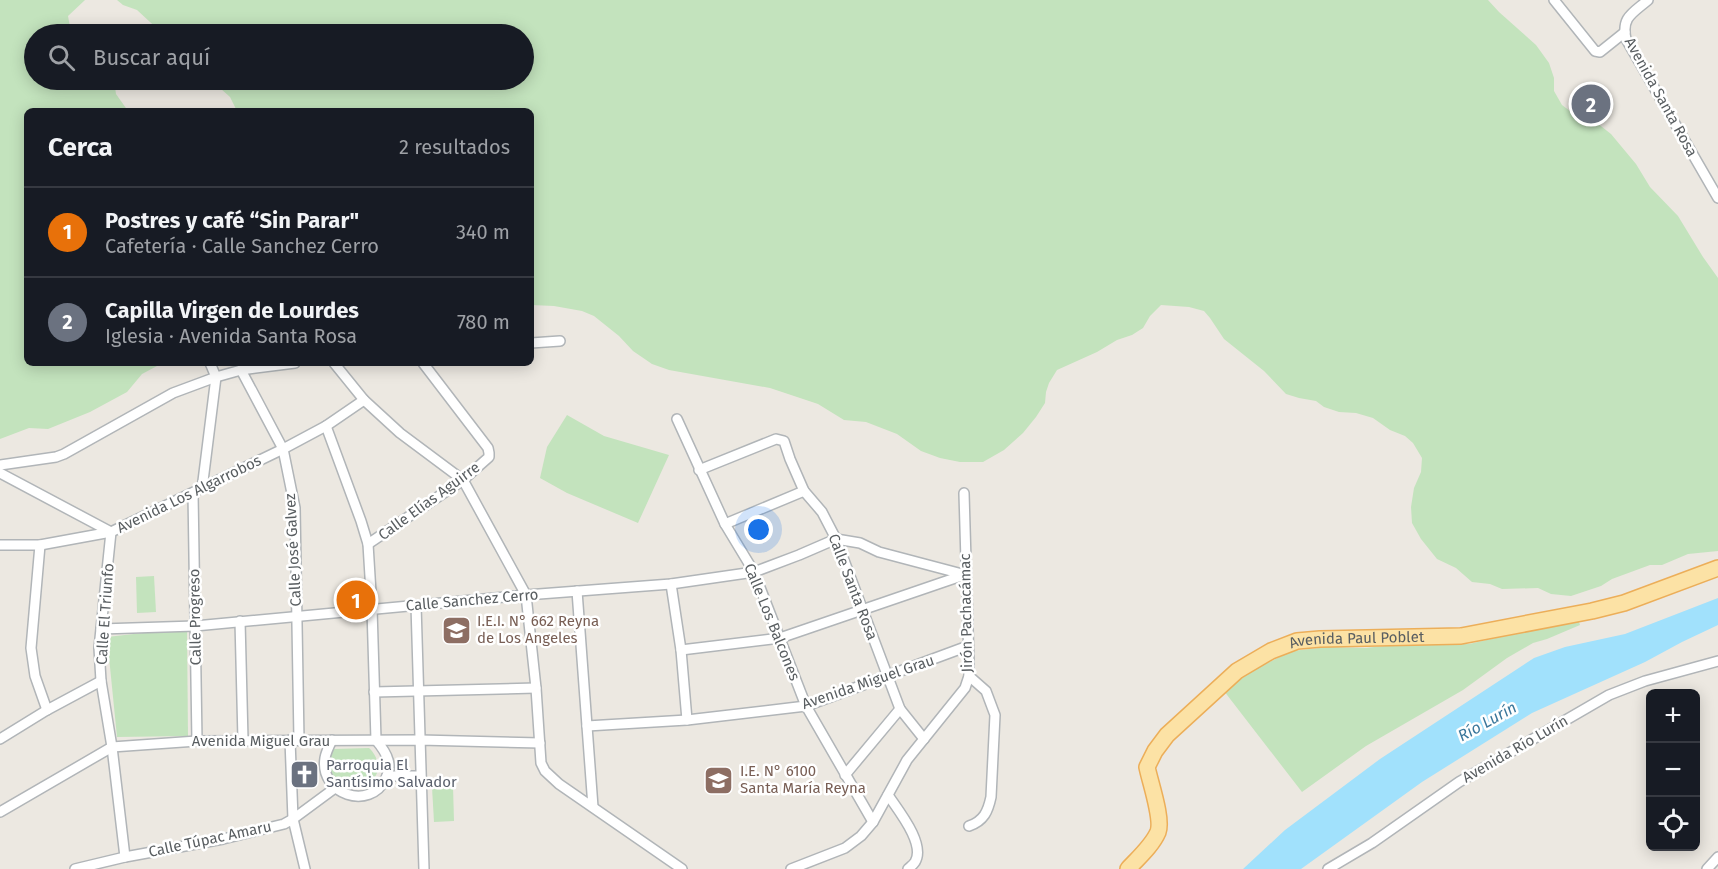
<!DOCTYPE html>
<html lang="es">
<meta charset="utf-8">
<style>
:root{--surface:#171b24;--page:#20242c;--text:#f1f3f6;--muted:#9ea1a6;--line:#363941;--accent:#e3303b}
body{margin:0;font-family:"Fira Sans",sans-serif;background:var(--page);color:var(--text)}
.controls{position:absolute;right:18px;bottom:18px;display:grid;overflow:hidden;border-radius:9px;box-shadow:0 3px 15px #0003}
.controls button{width:54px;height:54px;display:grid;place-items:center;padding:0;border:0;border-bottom:2px solid var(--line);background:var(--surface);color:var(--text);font:30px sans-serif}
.you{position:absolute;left:759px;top:530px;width:21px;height:21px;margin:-15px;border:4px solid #fff;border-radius:50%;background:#1a73e8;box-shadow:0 0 0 9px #1a73e833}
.badge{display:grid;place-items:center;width:39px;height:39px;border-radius:50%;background:var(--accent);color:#fff;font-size:20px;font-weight:700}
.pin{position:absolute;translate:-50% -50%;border:3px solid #fff;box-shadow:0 2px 6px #0006}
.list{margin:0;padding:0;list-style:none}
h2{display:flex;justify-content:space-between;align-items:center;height:78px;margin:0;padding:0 24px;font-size:26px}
h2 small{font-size:20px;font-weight:400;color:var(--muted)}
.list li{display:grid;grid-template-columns:39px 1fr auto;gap:18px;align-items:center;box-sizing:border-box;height:90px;padding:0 24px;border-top:2px solid var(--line)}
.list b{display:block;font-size:22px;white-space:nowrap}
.list p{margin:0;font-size:20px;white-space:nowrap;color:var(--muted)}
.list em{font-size:20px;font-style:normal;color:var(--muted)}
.icon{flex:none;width:33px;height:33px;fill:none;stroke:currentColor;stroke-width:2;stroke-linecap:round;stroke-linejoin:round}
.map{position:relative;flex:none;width:1718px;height:869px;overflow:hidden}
.search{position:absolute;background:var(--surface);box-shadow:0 3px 15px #0003;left:24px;top:24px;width:510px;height:66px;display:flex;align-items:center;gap:15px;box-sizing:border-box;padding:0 21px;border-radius:33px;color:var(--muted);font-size:22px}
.panel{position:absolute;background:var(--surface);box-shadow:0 3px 15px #0003;left:24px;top:108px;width:510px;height:258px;border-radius:9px}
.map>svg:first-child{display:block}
.green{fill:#c3e3bd}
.water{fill:#a1e1fc}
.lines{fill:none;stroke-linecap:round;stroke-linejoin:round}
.minor-casing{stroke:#b1b5b8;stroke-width:12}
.primary-casing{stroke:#ecae59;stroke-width:18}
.minor{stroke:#fff;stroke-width:9}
.primary{stroke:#fce2a5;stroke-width:15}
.labels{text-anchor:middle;stroke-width:5;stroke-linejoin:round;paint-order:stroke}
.street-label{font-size:15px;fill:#595e61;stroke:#fff}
.education-label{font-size:15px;fill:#785e54;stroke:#fff;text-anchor:start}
.worship-label{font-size:15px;fill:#5b616d;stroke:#fff;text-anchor:start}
.water-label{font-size:16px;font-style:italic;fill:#3b779b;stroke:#fff}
</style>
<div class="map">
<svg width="1718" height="869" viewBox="0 0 1718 869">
<rect width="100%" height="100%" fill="#ece8e1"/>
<!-- green -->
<g class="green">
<polygon points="0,0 85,0 68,16 70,27 76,34 34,34 34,80 114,80 116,94 128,111 27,111 27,363 158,363 157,366 142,374 127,392 90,412 48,429 29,428 0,439"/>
<polygon points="117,0 1488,0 1499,12 1536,45 1549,63 1554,78 1554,91 1562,105 1574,114 1597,123 1611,134 1636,164 1650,187 1678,216 1703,257 1718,278 1718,551 1688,554 1662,565 1650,565 1612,579 1601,586 1571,596 1551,594 1538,588 1502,589 1490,584 1472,582 1456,568 1437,559 1421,539 1412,523 1411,507 1414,488 1421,472 1422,458 1413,443 1405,436 1390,430 1373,418 1356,413 1339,412 1324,407 1316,401 1299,398 1286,394 1264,371 1224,339 1210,318 1204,311 1189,307 1161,305 1150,316 1143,328 1132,335 1117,340 1097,352 1057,370 1049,383 1046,392 1045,403 1036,417 1023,433 1004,450 983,462 960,462 940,458 921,451 897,434 866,422 844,420 818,404 770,388 669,370 652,364 633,351 619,336 594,316 582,311 554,306 531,305 531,111 237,111 230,97 211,80 524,80 524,34 163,34 137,10 123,5"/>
<polygon points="567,415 604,436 669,455 638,523 567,493 540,478 547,447"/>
<polygon points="154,576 156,612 137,613 136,577"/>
<polygon points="1578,619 1580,625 1547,639 1533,643 1507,658 1463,690 1366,746 1302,792 1224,691 1255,669 1292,651 1328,647 1365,648 1394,645 1469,644"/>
<polygon points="187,628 188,736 117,737 107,637"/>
<path d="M 369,748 C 377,755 382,769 374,778 C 371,783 363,787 358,789 C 344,787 330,783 328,767 C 328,760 329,754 334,749 Z"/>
<polygon points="453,786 454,821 434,822 432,787"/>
</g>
<!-- water -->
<polygon class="water" points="1718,598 1718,625 1682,642 1645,662 1532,713 1422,782 1301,869 1243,869 1285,830 1380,759 1534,658 1565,647 1625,634"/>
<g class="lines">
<defs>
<g id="minor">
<polyline points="1554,0 1595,51 1600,52 1625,32"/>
<path d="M 1648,0 C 1633,13 1621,17 1626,39 L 1718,198"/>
<polyline points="531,343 560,341"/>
<polyline points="334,363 364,400 400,433 463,480 526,595 536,688 541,763 545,771 559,784 682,869"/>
<polyline points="241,370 283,449 295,508 299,740"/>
<polyline points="677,419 725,524 754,572 806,706 873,822"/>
<path d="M 326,426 L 361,521 L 368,544 L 372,609 L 376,740 C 381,746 386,752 388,760 C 390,766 389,772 386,778 C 370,812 319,794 325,758 C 326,752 329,746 332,740"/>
<polyline points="0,465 56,457 64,454 173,393 216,377 241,370 295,363"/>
<polyline points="699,470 776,439 784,441 790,459 804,491 822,512 836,539 900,709 924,739"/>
<polyline points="0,473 111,532 99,648 101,681 112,747 125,857"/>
<polyline points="202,489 216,377 210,363"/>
<polyline points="193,493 197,741"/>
<polyline points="725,524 804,491"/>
<polyline points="368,544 463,480 489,457 489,453 488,448 423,363"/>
<polyline points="0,545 40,545 111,532 283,449 326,426 364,400"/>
<polyline points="40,545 31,648 35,676 47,710"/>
<polyline points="671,584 681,650 687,720"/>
<polyline points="577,591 593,807"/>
<polyline points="416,605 424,869"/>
<polyline points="240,621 243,740"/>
<polyline points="101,629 195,626 526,595 671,584 754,572 799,555 836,539 860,543 879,552 966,575"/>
<polyline points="681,650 780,638 964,575"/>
<path d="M 969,676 L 986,691 L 995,715 L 991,797 C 988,811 984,821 969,826"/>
<polyline points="374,692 536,688"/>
<polyline points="587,726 687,720 806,706 968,646"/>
<polyline points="0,739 47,710 101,681"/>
<polyline points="290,740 293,819 305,869"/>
<polyline points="845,775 900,709"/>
<polyline points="387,776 420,776"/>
<path d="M 888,795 C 898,810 926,844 915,862 C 913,865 910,867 908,869"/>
<polyline points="0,812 112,747 197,741 420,740 540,743"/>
<polyline points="75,869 125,857 223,839 284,824 293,819 335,788"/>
<polyline points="791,869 845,848 861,836 873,822 907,760 965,688 969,676 969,663 964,493"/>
<polyline points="1328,869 1372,843 1459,782 1609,695 1645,681 1718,661"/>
<polyline points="1707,869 1718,857"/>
</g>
<g id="primary">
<path id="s1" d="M 1128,869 C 1138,858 1152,846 1158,832 C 1163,819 1150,782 1147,767 L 1155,751 L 1167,735 L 1237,671 L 1271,651 L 1297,641 L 1320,639 L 1461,636 L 1592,611 L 1624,603 L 1718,568"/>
</g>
</defs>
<!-- minor casing -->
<use href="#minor" class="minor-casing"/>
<!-- primary casing -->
<use href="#primary" class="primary-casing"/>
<!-- minor -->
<use href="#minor" class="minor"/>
<!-- primary -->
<use href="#primary" class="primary"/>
</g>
<!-- icons -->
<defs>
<symbol id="school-square" viewBox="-11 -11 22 22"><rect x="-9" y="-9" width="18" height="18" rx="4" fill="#8d6e63" stroke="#fff"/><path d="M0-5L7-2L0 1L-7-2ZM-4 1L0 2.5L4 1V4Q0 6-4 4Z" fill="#fff"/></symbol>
<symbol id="church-square" viewBox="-11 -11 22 22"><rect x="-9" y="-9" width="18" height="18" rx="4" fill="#6b7280" stroke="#fff"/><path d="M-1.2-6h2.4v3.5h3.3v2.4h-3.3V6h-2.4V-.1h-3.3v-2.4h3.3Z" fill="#fff"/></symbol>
</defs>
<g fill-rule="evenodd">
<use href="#school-square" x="440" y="614" width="33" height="33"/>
<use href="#church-square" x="288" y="758" width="33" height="33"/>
<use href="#school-square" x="702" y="764" width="33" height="33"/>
</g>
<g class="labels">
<!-- street labels -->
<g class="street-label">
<text transform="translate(1661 97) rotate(61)" y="5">Avenida Santa Rosa</text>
<text transform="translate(189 494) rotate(-26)" y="5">Avenida Los Algarrobos</text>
<text transform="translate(429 501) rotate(-36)" y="5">Calle Elías Aguirre</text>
<text transform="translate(293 550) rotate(-93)" y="5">Calle José Galvez</text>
<text transform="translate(853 587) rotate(69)" y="5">Calle Santa Rosa</text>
<text transform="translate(472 600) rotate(-5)" y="5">Calle Sanchez Cerro</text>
<text transform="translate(966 613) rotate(-91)" y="5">Jirón Pachacámac</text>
<text transform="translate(105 614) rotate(-86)" y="5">Calle El Triunfo</text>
<text transform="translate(195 617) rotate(-91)" y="5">Calle Progreso</text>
<text transform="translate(772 622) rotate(68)" y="5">Calle Los Balcones</text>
<text dy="5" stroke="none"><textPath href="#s1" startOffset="374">Avenida Paul Poblet</textPath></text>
<text transform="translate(868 682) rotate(-19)" y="5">Avenida Miguel Grau</text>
<text x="261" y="746">Avenida Miguel Grau</text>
<text transform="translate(1515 749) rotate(-30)" y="5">Avenida Río Lurín</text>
<text transform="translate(210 839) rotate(-12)" y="5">Calle Túpac Amaru</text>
</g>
<!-- education labels -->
<g class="education-label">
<text x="477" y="626">I.E.I. N° 662 Reyna<tspan x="477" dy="17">de Los Angeles</tspan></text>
<text x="740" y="776">I.E. N° 6100<tspan x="740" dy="17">Santa María Reyna</tspan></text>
</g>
<!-- worship labels -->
<g class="worship-label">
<text x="326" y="770">Parroquia El<tspan x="326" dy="17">Santísimo Salvador</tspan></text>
</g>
<!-- water labels -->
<g class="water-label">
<text transform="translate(1487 721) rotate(-29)" y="6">Río Lurín</text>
</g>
</g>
</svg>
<div class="controls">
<button>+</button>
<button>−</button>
<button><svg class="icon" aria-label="locate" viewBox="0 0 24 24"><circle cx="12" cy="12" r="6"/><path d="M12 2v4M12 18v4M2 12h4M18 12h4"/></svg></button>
</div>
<div class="you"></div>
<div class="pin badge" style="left:356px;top:600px;background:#e8710a">1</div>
<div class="pin badge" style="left:1591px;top:104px;background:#6b7280">2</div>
<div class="search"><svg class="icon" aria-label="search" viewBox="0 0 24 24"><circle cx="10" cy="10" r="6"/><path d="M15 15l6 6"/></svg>Buscar aquí</div>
<section class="panel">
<h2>Cerca<small>2 resultados</small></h2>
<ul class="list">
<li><span class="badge" style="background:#e8710a">1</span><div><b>Postres y café “Sin Parar&quot;</b><p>Cafetería · Calle Sanchez Cerro</p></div><em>340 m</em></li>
<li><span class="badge" style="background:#6b7280">2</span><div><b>Capilla Virgen de Lourdes</b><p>Iglesia · Avenida Santa Rosa</p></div><em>780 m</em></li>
</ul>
</section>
</div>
